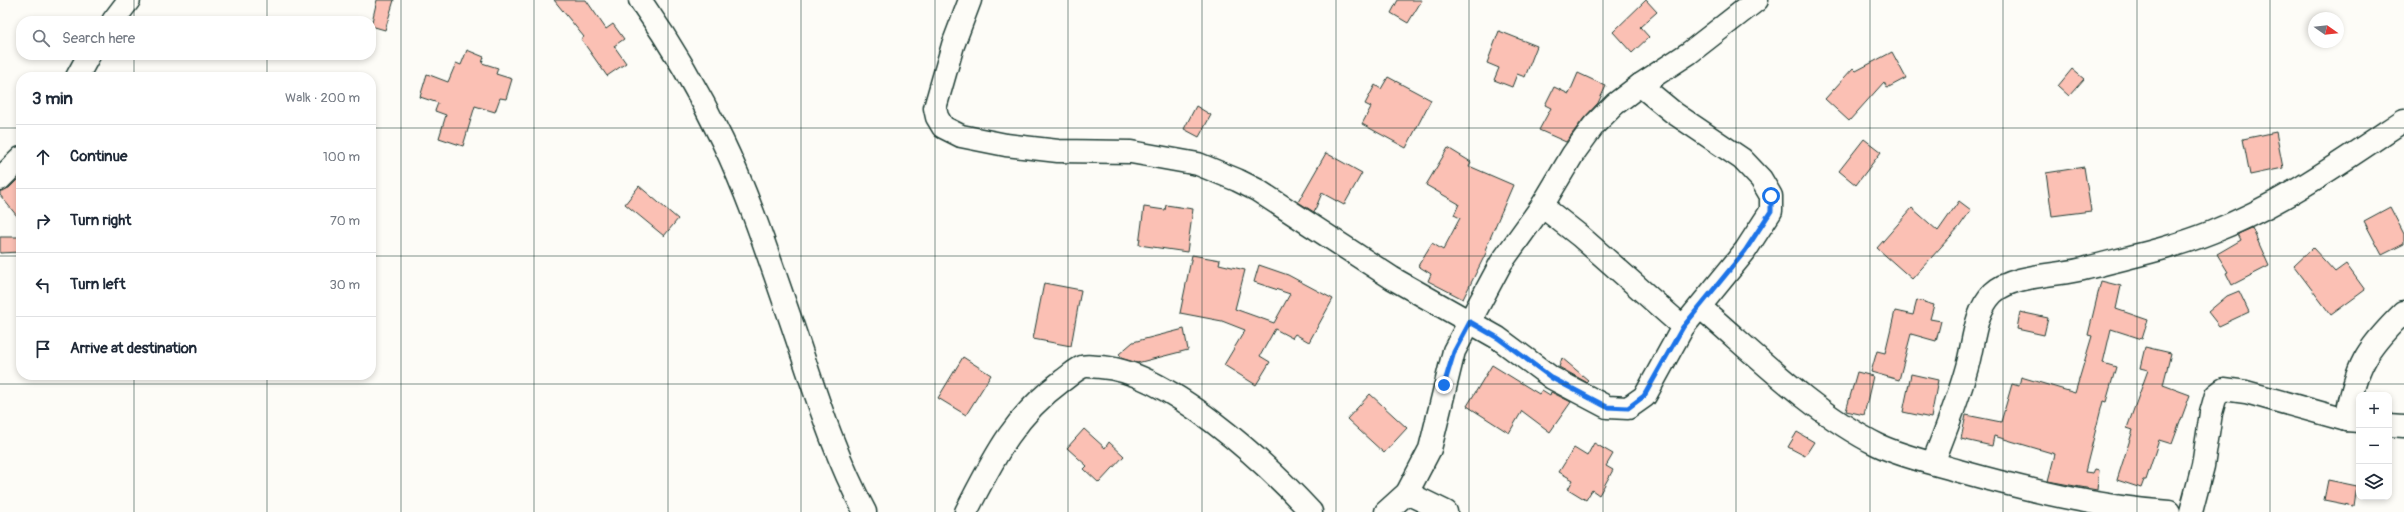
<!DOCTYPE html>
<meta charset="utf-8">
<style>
:root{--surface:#fff;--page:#f6f6f7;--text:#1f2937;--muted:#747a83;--line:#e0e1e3}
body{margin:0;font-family:Pangolin,sans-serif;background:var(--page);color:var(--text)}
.controls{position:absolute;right:12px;bottom:12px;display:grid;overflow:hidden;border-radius:8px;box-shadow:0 2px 6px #0003}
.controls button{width:36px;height:36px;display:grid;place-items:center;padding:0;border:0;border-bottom:1px solid var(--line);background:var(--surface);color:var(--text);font:20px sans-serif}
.compass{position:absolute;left:2308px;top:12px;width:36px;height:36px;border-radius:50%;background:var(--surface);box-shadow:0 2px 6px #0003;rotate:104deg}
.stop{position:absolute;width:12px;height:12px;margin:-9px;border:3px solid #1a73e8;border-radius:50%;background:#fff}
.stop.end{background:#1a73e8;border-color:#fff;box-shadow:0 1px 4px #0008}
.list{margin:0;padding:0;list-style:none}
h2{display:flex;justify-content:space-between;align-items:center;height:52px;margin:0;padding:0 16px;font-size:17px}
h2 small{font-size:13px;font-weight:400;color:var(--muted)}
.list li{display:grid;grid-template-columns:26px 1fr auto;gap:12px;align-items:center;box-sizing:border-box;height:64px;padding:0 16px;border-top:1px solid var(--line)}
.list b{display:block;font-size:15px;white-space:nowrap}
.list em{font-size:13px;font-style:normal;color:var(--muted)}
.icon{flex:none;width:22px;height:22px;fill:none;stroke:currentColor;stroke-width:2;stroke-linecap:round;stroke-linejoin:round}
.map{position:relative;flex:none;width:2404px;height:512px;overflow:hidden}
.search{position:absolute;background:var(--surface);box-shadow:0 2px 6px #0003;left:16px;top:16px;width:360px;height:44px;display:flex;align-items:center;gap:10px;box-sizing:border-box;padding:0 14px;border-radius:16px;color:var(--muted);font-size:15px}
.panel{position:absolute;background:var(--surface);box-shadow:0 2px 6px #0003;left:16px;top:72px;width:360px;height:308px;border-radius:16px}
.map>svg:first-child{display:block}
.building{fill:#fbc0b4;stroke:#1f3d34}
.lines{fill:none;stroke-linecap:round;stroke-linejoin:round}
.minor-casing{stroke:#1f3d34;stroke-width:25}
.minor{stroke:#fdfcf7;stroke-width:22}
.route{stroke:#1a73e8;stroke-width:5}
.grid{fill:none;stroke:#1f3d34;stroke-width:1;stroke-opacity:0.55}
</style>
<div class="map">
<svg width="2404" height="512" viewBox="0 0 2404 512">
<rect width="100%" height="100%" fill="#fdfcf7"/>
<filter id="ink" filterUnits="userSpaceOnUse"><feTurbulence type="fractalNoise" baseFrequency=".025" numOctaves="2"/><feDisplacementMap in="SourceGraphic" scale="8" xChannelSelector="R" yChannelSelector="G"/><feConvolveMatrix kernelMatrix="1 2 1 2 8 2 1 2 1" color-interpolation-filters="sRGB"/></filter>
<g filter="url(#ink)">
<!-- building -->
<g class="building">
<polygon points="377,0 394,0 385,30 371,26"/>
<polygon points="554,0 586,0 606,29 613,24 624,39 614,46 626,63 607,76 581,39 584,37"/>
<polygon points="1398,0 1422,0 1408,23 1391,13"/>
<polygon points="1646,0 1657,12 1640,27 1649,37 1632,53 1613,32"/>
<polygon points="1499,31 1537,46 1525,77 1517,74 1512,87 1494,80 1499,68 1487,63"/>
<polygon points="467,50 484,57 482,63 498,68 496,74 512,79 506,99 500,98 495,112 475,106 463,146 439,138 446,115 435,111 438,103 420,97 427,74 448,82 456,63 461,65"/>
<polygon points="1892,52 1906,78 1887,88 1884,82 1849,121 1825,99 1853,68 1856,71"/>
<polygon points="2072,69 2084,79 2069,96 2058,86"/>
<polygon points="1578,73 1606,86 1598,103 1584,118 1566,142 1539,130 1551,108 1545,105 1554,87 1569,94"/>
<polygon points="1388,77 1431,100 1406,148 1362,124 1371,107 1365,104 1375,85 1381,89"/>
<polygon points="1196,106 1211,115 1199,137 1184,129"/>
<polygon points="2276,132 2283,168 2250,175 2243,139"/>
<polygon points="1864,139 1881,152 1856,185 1839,171"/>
<polygon points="1448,148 1471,162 1469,166 1513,185 1485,250 1487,251 1463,299 1428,281 1431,274 1418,266 1432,243 1443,250 1460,218 1454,215 1459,204 1426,185"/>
<polygon points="1326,153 1362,173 1344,205 1322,193 1314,212 1298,202"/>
<polygon points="2084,167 2091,211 2052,216 2046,173"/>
<polygon points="21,176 21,221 0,195 0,191 9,188"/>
<polygon points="639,186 678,219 664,236 625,204"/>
<polygon points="1959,201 1971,210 1959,227 1912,279 1877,248 1912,208 1938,231"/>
<polygon points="1166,205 1193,209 1187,252 1139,245 1144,207 1165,210"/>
<polygon points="2390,207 2404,234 2404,244 2382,255 2364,221"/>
<polygon points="2252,228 2269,266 2232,285 2226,273 2228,272 2217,254 2241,240 2238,234"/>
<polygon points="0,237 21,237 21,252 0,253"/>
<polygon points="2313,248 2335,272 2346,264 2365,290 2331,315 2294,266"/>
<polygon points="1192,255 1220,260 1219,264 1245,270 1235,309 1274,323 1290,294 1254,282 1259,265 1288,275 1333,299 1309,342 1295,334 1292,338 1275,329 1260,356 1270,362 1256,385 1224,365 1245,330 1222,321 1180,313"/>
<polygon points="2101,281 2121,286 2116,309 2148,320 2142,339 2111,329 2103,363 2116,367 2106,402 2103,401 2085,472 2093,473 2095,469 2099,470 2097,490 2048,481 2055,454 1994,436 1992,446 1961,439 1966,415 2001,422 2012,384 2019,386 2021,377 2075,393 2092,336 2088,335"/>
<polygon points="1044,283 1081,290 1071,346 1033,339"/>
<polygon points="2239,291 2249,312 2219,326 2208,312 2227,296"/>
<polygon points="1917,300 1934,305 1930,319 1941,321 1936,341 1911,334 1899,380 1871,372 1877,351 1885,353 1895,311 1913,315"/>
<polygon points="2020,312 2048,318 2044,335 2017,329"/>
<polygon points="1184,329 1188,350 1137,363 1123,359 1119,354 1133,342"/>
<polygon points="2145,347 2171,353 2163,385 2190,395 2172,444 2159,440 2146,480 2144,480 2141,488 2117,480 2133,430 2127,428 2148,370 2140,368"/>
<polygon points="963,357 991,375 966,415 938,398"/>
<polygon points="1562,358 1588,380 1586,382 1559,367"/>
<polygon points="1492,365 1539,394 1542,390 1550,395 1551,392 1571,402 1550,432 1522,411 1509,433 1467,406"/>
<polygon points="1857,372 1873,376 1864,415 1846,411"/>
<polygon points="1911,374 1938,380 1931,418 1903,412"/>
<polygon points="1370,394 1407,428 1384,453 1347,419"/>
<polygon points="1084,429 1105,448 1109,442 1124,456 1099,483 1084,469 1087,466 1067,448"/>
<polygon points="1797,432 1814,442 1805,456 1788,447"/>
<polygon points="1594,443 1613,454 1606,466 1613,470 1599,495 1592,490 1586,500 1568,489 1573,480 1559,472 1574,448 1587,456"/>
<polygon points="2328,480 2357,486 2354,506 2324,500"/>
</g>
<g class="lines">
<defs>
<g id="minor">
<path d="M 640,0 C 671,44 699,92 722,140 C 750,198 770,261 791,321 C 813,385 833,453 865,512"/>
<polyline points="970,0 953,45 935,108 937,117 943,127 961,136 1006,145 1058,151 1131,152 1198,164 1237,180 1257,190 1392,278 1498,338 1552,378 1607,407 1628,408 1645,396 1683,327 1745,251 1771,211 1771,196 1761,179 1742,159 1674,113 1640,85"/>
<polyline points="113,21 129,0"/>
<polyline points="77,77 89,55"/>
<polyline points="0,179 21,158"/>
<polyline points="1542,206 1580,236 1683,327"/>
<path d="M 1700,307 C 1755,354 1813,413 1878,445 C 1903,457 1933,463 1959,471 C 2028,490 2097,507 2169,512"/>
<path d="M 2346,420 C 2356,366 2365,350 2404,312"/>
<polyline points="2389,425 2404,426"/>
<path d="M 1933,463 C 1945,432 1958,400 1967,367 C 1974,343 1974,312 1993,293 C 2013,274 2060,276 2087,268 C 2129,257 2172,248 2212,232 C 2281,205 2343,161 2404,120"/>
<polyline points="1407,493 1446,512"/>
<path d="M 966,512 C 993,460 1013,417 1062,381 C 1068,377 1075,370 1082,367 C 1086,365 1095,367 1100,367 C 1166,370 1267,464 1311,512"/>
<polyline points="1386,512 1407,493 1430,449 1454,351 1501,263 1542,206 1573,154 1594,125 1615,104 1640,85 1689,53 1757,0"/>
<polyline points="2191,512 2203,466 2211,413 2216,395 2224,389 2246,392 2346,420 2359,421"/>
</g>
</defs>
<!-- minor casing -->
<use href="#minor" class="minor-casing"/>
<!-- minor -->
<use href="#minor" class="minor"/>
</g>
</g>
<g class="lines" filter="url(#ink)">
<!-- route -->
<polyline class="route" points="1444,385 1454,352 1470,322 1498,338 1552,378 1607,407 1628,408 1644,396 1683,327 1745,251 1771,211 1771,196"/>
</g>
<!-- grid -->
<path class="grid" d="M 134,0 L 134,21M 267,0 L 267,21M 401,0 L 401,512M 534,0 L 534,512M 668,0 L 668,512M 801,0 L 801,512M 935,0 L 935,512M 1068,0 L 1068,512M 1202,0 L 1202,512M 1336,0 L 1336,512M 1469,0 L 1469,512M 1603,0 L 1603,512M 1736,0 L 1736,512M 1870,0 L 1870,512M 2003,0 L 2003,512M 2137,0 L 2137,512M 2270,0 L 2270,512M 134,55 L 134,77M 267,55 L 267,77M 0,128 L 21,128M 371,128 L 2404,128M 0,256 L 21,256M 371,256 L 2404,256M 134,375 L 134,512M 267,375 L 267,512M 0,384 L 2404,384"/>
</svg>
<div class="controls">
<button>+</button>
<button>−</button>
<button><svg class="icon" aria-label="layers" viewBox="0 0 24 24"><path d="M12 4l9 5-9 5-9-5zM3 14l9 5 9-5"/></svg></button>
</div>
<svg class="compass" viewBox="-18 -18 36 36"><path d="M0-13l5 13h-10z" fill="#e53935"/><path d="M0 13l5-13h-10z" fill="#747a83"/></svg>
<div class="stop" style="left:1771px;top:196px"></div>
<div class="stop end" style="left:1444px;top:385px"></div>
<div class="search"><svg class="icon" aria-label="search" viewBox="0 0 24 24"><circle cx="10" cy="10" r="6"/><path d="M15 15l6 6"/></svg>Search here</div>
<section class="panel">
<h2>3 min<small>Walk · 200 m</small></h2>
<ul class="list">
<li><svg class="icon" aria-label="ahead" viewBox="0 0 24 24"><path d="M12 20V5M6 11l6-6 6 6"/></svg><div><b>Continue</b></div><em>100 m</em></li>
<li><svg class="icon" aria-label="right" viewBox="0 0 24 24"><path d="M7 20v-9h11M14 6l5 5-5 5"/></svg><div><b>Turn right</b></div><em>70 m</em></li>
<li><svg class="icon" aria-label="left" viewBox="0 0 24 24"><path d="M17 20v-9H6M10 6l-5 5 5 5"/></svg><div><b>Turn left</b></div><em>30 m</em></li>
<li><svg class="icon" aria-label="arrive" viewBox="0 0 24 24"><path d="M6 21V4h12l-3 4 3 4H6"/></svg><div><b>Arrive at destination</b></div></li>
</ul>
</section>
</div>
